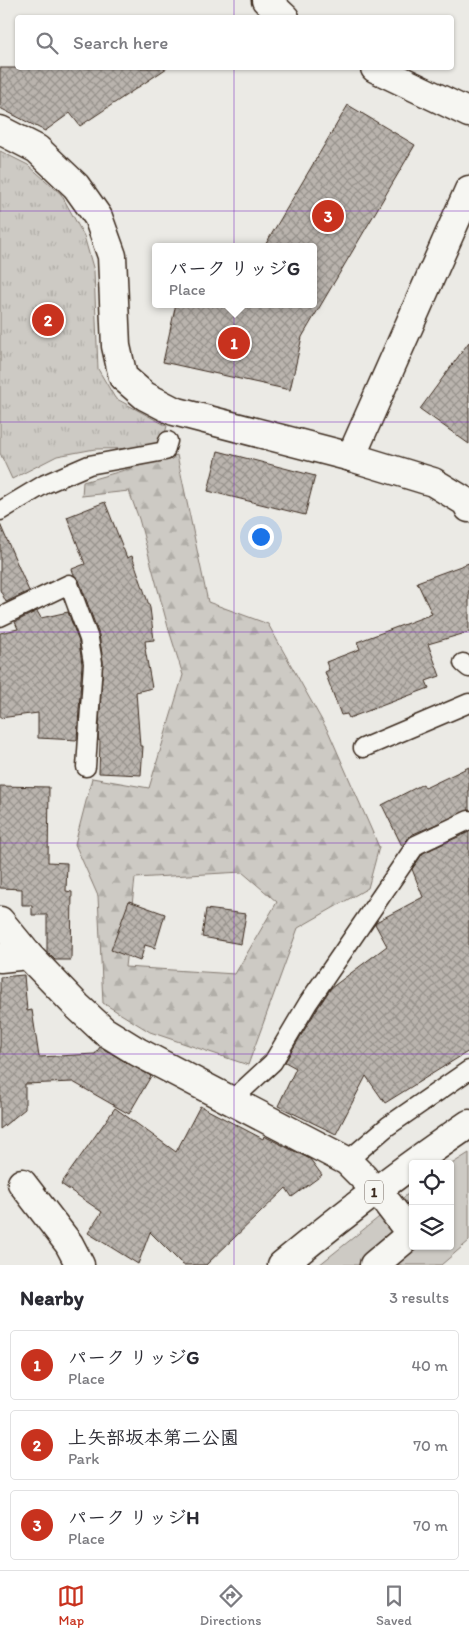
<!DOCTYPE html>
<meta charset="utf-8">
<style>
:root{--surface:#fff;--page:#f7f7f7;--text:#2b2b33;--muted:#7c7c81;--line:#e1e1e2;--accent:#c8321e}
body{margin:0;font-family:Itim,"Klee One",sans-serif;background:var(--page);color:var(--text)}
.controls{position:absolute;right:15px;bottom:15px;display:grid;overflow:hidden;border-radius:5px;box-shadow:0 1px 4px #0004}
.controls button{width:45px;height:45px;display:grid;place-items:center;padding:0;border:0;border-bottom:1px solid var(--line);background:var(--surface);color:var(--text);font:25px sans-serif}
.you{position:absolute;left:260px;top:536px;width:18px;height:18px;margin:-12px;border:4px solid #fff;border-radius:50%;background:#1a73e8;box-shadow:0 0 0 8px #1a73e833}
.badge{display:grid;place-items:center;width:32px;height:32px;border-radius:50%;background:var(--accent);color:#fff;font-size:16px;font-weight:700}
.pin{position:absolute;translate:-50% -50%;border:2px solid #fff;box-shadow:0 1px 5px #0006}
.popup{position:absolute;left:152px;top:243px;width:165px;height:65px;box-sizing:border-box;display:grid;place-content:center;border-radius:5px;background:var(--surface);filter:drop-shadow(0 1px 4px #0005);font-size:16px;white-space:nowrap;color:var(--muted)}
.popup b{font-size:19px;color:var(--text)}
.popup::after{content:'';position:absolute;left:50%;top:100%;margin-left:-10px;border:10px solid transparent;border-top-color:var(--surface)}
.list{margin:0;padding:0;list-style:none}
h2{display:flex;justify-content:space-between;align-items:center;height:65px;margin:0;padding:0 20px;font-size:21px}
h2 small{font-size:16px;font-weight:400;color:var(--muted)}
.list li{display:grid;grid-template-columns:32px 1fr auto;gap:15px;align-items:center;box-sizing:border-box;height:70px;margin:0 10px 10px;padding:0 10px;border:1px solid var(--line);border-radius:5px}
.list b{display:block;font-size:19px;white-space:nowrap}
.list p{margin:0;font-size:16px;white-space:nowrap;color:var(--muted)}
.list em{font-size:16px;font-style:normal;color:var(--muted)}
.icon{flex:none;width:28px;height:28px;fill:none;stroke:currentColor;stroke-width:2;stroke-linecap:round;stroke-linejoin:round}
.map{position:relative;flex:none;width:469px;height:1265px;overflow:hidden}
.search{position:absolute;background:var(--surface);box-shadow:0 1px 4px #0004;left:15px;right:15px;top:15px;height:55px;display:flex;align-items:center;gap:12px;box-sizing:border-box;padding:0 18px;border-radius:5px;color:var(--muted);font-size:19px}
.sheet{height:305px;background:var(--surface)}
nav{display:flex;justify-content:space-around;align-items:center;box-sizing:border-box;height:70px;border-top:1px solid var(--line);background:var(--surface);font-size:14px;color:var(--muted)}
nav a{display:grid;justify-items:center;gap:2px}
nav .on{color:var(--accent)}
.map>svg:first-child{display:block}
.grass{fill:#cdcac4;stroke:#847a71}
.forest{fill:url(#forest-firs);stroke:#847a71;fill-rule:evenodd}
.park{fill:url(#park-tufts);stroke:#847a71}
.building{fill:url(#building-cross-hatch);stroke:#3b2a1e}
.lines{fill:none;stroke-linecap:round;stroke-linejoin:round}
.service-casing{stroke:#3b2a1e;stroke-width:21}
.minor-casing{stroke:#3b2a1e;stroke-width:31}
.trunk-casing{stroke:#3b2a1e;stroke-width:31}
.service{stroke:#f6f6f2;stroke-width:18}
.minor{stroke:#f6f6f2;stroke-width:28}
.trunk{stroke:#f6f6f2;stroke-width:28}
.grid{fill:none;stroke:#7b2cbf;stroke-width:1;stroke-opacity:0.55}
.labels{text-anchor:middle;stroke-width:4.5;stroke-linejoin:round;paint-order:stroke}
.shield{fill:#f6f6f2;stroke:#73675e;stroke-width:1}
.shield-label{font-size:14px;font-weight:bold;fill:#3b2a1e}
</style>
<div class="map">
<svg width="469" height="1265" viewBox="0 0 469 1265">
<defs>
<pattern id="forest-firs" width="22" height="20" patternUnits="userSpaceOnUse" patternTransform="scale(1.25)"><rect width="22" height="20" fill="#cdcac4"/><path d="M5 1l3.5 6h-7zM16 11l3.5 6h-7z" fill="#b1aea8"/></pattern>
<pattern id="park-tufts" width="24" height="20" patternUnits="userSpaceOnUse" patternTransform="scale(1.25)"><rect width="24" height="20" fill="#cdcac4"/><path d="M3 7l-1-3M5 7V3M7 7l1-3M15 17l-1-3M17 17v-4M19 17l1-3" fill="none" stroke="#b1aea8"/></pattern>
<pattern id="building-cross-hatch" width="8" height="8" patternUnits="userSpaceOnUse" patternTransform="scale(1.25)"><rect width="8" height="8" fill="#bab4ae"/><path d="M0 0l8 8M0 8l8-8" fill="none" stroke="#98938d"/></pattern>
</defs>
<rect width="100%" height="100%" fill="#ebeae5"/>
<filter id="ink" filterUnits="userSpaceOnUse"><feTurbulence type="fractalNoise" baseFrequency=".02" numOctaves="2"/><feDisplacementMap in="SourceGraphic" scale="10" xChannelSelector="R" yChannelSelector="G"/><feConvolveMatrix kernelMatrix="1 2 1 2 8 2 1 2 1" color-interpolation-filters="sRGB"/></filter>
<g filter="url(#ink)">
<!-- grass -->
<polygon class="grass" points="469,1153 469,1241 441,1265 319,1265 413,1190 413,1246 450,1246 450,1165"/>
<!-- forest -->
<path class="forest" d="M 177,455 L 208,602 L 268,624 L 329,733 L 379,847 L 368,888 L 298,928 L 248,1065 L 150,1032 L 103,1003 L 98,896 L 75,844 L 92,778 L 149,788 L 183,675 L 168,627 L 139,519 L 129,491 L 82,496 L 83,482 ZM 242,872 L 277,902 L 235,974 L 125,967 L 135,878 Z"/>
<!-- park -->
<polygon class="park" points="0,151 28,165 61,194 84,236 94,271 98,369 115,398 167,426 161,448 95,449 57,456 12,479 0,453"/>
<!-- building -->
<g class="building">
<polygon points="0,68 167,68 80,126 70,113 45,131 0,108"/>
<polygon points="348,105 415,145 302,337 290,390 163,362 176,304 313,304 313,247 264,247"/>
<polygon points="469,342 469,444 420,409"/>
<polygon points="218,451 315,476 305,515 208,491"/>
<polygon points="105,502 127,558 132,556 150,608 154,640 145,641 146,649 145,649 152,688 136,692 140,746 143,746 141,775 99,773 100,741 98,740 103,661 99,635 79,580 74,575 72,569 85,564 67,517"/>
<polygon points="0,524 29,591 6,602 0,590"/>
<polygon points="469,563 469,632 428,644 440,676 426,681 429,688 349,718 347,714 341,715 325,672 329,670 326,662 360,649 357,642 432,614 417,582"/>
<polygon points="37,611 41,618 68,612 79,642 82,664 77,740 38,738 38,713 0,718 0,633 18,629 15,622"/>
<polygon points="469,767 469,810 411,835 402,846 382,805 423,784 425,788"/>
<polygon points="0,786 49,787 48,862 67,863 66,891 72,892 71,960 55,960 47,952 47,915 32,915 32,905 22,905 22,889 0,888"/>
<polygon points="469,832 469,1051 385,1103 366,1076 336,1134 278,1106 296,1068 285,1062 317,1009 331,988 387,946 375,924 376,922 423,897 412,869 423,853"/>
<polygon points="129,901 165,914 155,948 145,945 140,961 111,950"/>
<polygon points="206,909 246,914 241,944 202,937"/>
<polygon points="24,975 27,1011 32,1010 39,1057 95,1054 100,1047 151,1076 129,1114 73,1082 25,1084 25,1109 0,1129 0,977"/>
<polygon points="200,1106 263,1139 264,1136 310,1159 322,1175 292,1197 286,1188 206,1265 183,1265 150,1232 138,1264 88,1233 102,1212 61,1184 115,1108 176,1152"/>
</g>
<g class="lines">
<defs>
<g id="service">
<polyline points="0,511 45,484 89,465 165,451 168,441"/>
<polyline points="0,617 69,584 89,639 93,663 86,767"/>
<polyline points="463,663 469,668"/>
<polyline points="363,748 469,703"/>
<polyline points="231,1101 273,1062 308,1003 416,845 469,820"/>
<polyline points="347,1161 388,1126 469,1070"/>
</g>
<g id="minor">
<polyline points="266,0 285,18"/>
<polyline points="375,68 469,113"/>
<polyline points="0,130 37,149 76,186 98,217 112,256 116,346 123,377 145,396 174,411 351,457 433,482 466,502 469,508"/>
<polyline points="351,457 469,190"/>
<polyline points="0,921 28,955 77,1006 104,1031 138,1052 347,1161 364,1178"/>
<polyline points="0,958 28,955"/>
<polyline points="22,1183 69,1244 80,1265"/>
<polyline points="374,1265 411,1234 388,1204"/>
</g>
<path id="trunk" d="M 282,1265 C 343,1215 404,1168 469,1124"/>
</defs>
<!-- service casing -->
<use href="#service" class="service-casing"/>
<!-- minor casing -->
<use href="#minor" class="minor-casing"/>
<!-- trunk casing -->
<use href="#trunk" class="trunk-casing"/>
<!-- service -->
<use href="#service" class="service"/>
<!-- minor -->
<use href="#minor" class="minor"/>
<!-- trunk -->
<use href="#trunk" class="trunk"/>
</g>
</g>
<!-- grid -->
<path class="grid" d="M 234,0 L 234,18M 234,68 L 234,1265M 0,211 L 469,211M 0,422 L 469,422M 0,632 L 469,632M 0,843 L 469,843M 0,1054 L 469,1054"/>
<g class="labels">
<!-- shield labels -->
<rect class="shield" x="365" y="1180.5" width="18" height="23" rx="4"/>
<g class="shield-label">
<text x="374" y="1197">1</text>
</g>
</g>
</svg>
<div class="controls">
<button><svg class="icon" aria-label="locate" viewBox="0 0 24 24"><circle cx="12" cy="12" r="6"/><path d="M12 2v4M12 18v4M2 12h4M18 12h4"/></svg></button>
<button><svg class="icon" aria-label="layers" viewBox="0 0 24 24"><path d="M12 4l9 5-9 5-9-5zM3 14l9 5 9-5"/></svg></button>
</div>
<div class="you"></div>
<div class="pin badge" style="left:234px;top:343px">1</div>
<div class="popup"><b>パーク リッジG</b>Place</div>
<div class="pin badge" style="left:48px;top:320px">2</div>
<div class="pin badge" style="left:328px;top:216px">3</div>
<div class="search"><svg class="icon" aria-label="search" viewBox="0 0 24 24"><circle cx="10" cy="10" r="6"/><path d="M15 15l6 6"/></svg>Search here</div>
</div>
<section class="sheet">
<h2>Nearby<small>3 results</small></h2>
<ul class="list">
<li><span class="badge">1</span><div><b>パーク リッジG</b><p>Place</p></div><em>40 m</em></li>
<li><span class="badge">2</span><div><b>上矢部坂本第二公園</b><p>Park</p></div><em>70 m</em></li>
<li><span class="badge">3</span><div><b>パーク リッジH</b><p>Place</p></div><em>70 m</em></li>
</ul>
</section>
<nav>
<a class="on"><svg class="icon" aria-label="map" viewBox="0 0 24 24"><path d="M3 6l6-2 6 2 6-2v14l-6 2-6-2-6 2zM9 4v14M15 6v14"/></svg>Map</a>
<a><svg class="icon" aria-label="directions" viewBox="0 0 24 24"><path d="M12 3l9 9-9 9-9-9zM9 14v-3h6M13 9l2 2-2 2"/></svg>Directions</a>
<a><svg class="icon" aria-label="saved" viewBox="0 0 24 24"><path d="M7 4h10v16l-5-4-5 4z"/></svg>Saved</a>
</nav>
